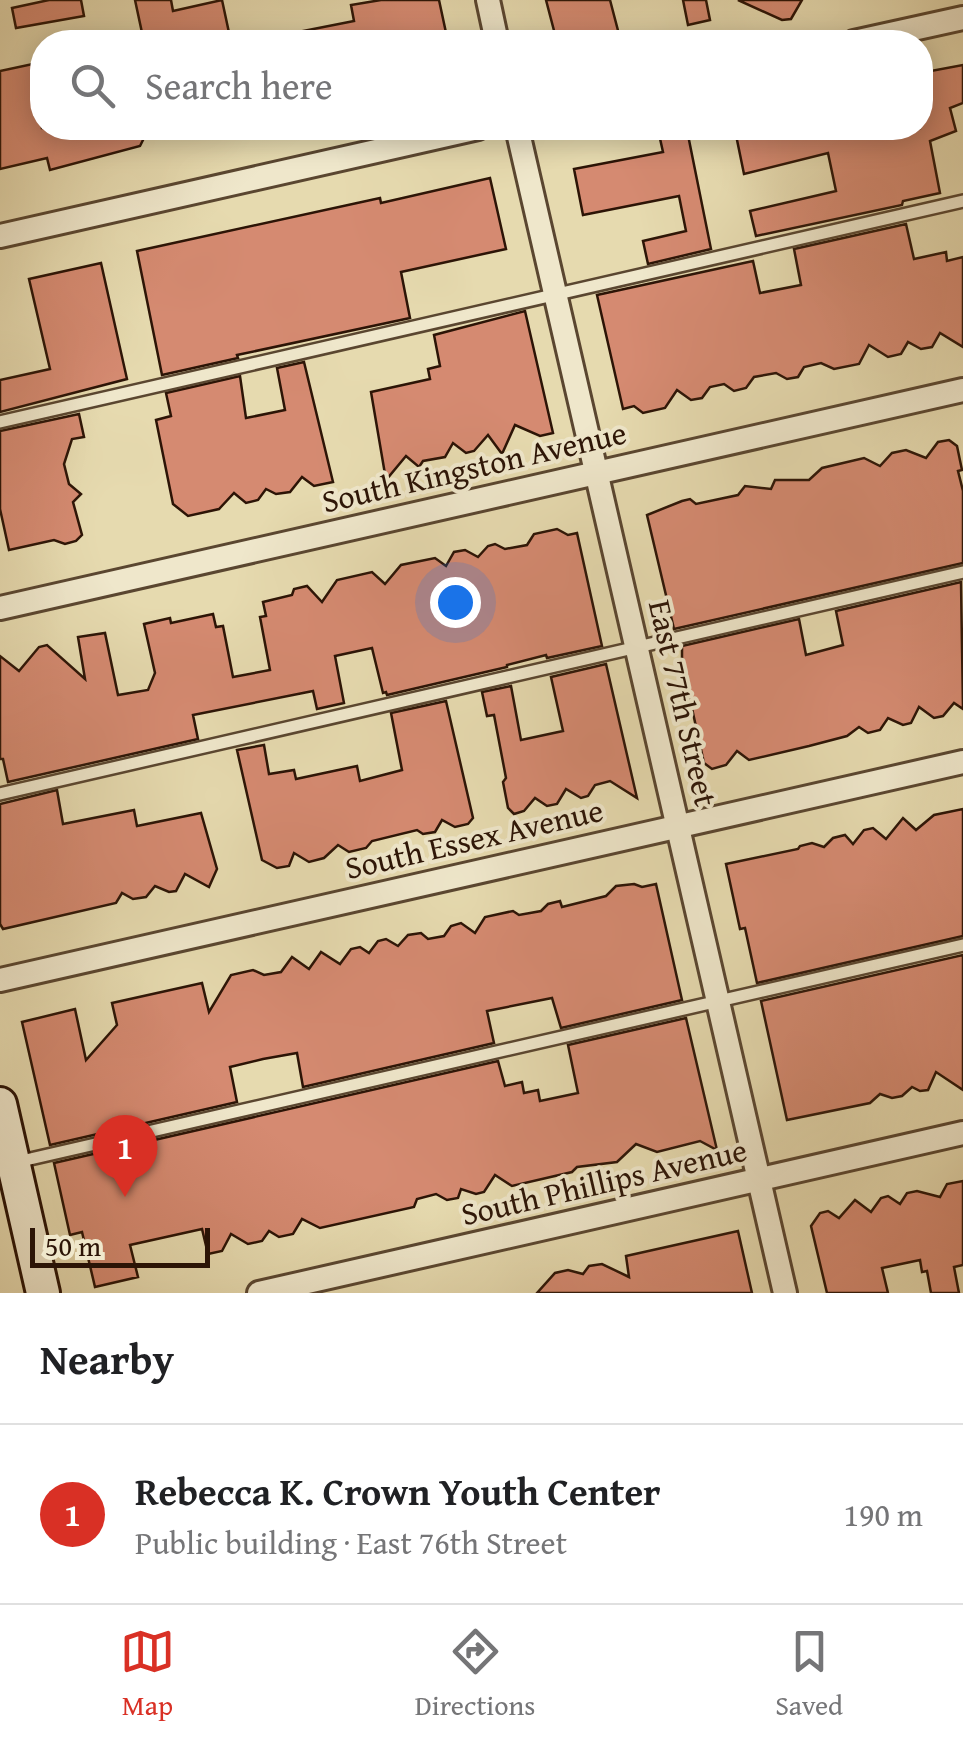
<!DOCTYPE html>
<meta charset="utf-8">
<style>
:root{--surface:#fff;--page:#f2f2f2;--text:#202124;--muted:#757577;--line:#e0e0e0;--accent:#d93025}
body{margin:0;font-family:"Gentium Book Plus",serif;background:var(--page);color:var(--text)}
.scale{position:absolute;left:30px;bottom:25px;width:180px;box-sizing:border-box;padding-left:10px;border:5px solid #2c1406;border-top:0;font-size:28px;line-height:35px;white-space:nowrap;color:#2c1406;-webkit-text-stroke:8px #efe7cb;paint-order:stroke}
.you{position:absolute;left:455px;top:602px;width:35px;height:35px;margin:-25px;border:8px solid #fff;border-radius:50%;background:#1a73e8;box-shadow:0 0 0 15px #1a73e833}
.badge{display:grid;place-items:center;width:65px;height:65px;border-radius:50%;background:var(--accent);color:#fff;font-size:32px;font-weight:700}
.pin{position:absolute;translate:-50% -82px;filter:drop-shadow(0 2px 5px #0008)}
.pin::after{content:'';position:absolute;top:52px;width:35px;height:30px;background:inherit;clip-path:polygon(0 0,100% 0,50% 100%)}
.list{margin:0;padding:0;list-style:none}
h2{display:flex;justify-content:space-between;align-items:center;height:130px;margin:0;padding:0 40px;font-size:42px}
h2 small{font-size:32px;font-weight:400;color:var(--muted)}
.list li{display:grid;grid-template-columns:65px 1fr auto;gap:30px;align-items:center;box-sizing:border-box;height:180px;padding:0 40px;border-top:2px solid var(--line)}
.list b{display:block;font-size:38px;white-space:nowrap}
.list p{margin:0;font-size:32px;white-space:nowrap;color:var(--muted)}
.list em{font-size:32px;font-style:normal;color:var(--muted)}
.icon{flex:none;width:55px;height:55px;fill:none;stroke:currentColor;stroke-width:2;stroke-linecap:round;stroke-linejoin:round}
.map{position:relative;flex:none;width:963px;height:1293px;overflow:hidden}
.search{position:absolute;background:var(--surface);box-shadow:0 5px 25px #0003;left:30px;right:30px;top:30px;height:110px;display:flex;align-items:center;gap:25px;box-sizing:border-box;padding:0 35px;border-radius:40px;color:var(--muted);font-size:38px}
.sheet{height:310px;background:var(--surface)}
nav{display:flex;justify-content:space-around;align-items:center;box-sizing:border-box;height:140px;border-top:2px solid var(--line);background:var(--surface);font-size:28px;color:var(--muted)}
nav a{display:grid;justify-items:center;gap:5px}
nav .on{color:var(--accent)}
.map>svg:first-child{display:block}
.building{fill:#d58a71;stroke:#2c1406;stroke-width:2.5}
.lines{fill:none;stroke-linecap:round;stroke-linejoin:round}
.lane-casing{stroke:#5a4630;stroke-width:16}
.street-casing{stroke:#5a4630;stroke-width:28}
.secondary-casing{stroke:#2c1406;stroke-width:38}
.lane{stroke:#efe7cb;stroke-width:11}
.street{stroke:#efe7cb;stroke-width:22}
.secondary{stroke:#efe7cb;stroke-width:32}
.labels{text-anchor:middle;stroke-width:8;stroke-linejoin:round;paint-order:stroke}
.street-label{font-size:32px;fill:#2c1406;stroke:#efe7cb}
</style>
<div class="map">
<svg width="963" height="1293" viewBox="0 0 963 1293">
<rect width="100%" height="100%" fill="#e6daaf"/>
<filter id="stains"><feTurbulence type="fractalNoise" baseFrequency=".002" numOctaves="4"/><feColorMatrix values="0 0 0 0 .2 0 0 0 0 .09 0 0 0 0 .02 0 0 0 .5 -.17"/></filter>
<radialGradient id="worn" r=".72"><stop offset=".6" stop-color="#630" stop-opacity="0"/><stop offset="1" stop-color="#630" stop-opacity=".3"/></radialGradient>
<!-- building -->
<g class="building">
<polygon points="49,0 81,0 84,16 16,28 12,8"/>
<polygon points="135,0 171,0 173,11 222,0 231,42 182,42 181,35 144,42"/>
<polygon points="381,0 439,0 448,42 294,42 293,33 354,21 351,5"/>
<polygon points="546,0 610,0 621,42 557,42"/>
<polygon points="683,0 706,0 710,20 688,25"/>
<polygon points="738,0 802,0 791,19 782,20"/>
<polygon points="42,62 42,128 149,128 140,146 50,170 47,158 0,169 0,71"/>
<polygon points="963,65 963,103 950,108 956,131 930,141 940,193 903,201 902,205 756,236 750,211 836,191 828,153 744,174 736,135 747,133 746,128 920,128 920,73"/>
<polygon points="674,132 680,138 688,135 711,249 648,264 643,241 686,231 679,196 583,215 574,169 663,152 659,134"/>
<polygon points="490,178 506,249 401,272 410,318 237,355 238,358 162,375 137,251 380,198 381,203"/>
<polygon points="906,224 914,259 946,252 947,261 963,257 963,347 940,333 932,347 921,349 908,342 901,354 888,357 869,345 859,364 834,369 821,363 804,367 798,377 787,379 776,373 754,377 746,388 734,391 724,384 710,387 702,398 691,400 677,390 665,408 643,413 634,406 623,409 597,295 753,261 760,293 801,285 794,249"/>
<polygon points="101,263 127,379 0,412 0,380 50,369 29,279"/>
<polygon points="525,311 553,433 540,436 515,425 502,454 488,435 474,451 466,453 453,443 445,457 423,461 419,467 406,456 386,480 371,392 430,379 428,369 440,366 434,335"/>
<polygon points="304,362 333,482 314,486 302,477 290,492 276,494 266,489 258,500 246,503 234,493 219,509 188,516 173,504 156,420 171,416 166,393 240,376 246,418 285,410 277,368"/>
<polygon points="79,414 84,437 72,439 64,464 69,484 81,494 73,502 82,535 76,541 65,544 54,540 9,550 0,509 0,431"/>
<polygon points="949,440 957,446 962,470 958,471 963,491 963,563 674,629 647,515 682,501 690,499 696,504 738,495 745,486 771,489 775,480 809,480 822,468 864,458 880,466 892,453 906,450 926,458 938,442"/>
<polygon points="557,529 568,535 577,533 602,646 547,658 546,655 507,665 507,667 387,695 386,692 383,693 372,648 335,656 344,703 317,709 313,691 193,715 198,739 8,782 3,759 0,759 0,656 19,671 39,647 47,645 85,679 78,637 105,633 118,695 148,690 155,673 144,624 170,618 171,623 213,614 216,627 223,626 233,677 270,670 260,617 266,616 263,602 292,595 294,589 307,586 322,602 337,580 372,572 385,584 401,565 435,558 446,566 454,552 465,550 478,557 488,546 495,544 505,549 527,545 534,534"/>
<polygon points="961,582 963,709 954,703 943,716 934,718 919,707 911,723 903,725 888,718 880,730 868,733 859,727 847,736 809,746 749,760 737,751 726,765 712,769 704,763 682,663 682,646 799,619 806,655 843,645 836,611"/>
<polygon points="606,664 637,798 610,781 595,785 588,796 581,798 566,789 557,804 547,806 535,798 524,811 514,814 508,808 503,782 506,778 494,715 487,716 482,692 511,686 521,740 563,731 551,677"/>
<polygon points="446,701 473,818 468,824 455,827 442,820 435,832 423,834 417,830 372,841 366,848 349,852 338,845 324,858 309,862 294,853 289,866 277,868 262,860 237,750 264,745 269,774 294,770 296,779 357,766 360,781 402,770 391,713"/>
<polygon points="57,790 63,824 134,810 137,826 201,813 217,869 209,887 185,874 176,891 169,892 155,886 146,897 133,899 122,893 116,903 3,929 0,924 0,804"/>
<polygon points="963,809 963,936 757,983 745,928 740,929 726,864 798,849 800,846 812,843 824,847 833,838 845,835 853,844 864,830 873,828 886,839 903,818 916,830 934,815"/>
<polygon points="634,884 642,887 656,884 682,1000 561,1028 552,998 487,1011 494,1043 303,1087 297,1053 263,1059 230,1067 237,1102 50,1145 22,1022 75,1009 86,1060 117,1025 112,1003 202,983 209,1012 231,975 253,970 264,975 281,972 292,957 309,969 321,952 340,964 351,949 360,947 369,953 378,941 386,939 398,946 408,935 421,933 428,939 444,936 451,926 461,923 475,933 485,917 513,911 519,915 541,911 548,904 560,901 562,907 606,896 616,886"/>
<polygon points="963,955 963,1090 936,1072 928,1090 920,1091 912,1087 902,1096 892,1098 880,1094 870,1103 787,1120 761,1001"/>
<polygon points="686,1018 717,1150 700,1141 657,1152 636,1144 617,1162 577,1167 572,1172 512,1186 495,1175 484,1192 476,1194 461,1189 458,1198 447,1200 436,1194 417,1199 414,1207 320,1228 302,1219 293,1234 279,1237 269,1231 262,1241 248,1244 231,1234 222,1251 208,1254 202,1229 130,1245 138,1277 95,1287 82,1232 70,1235 54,1163 498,1061 505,1086 522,1082 524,1093 538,1090 540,1101 578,1093 568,1045"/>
<polygon points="963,1181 963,1265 954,1267 959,1293 931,1293 927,1271 922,1272 920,1260 882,1268 888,1293 827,1293 811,1226 820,1213 828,1211 839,1218 855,1200 871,1212 881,1198 888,1196 900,1204 907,1193 917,1191 940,1197 947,1184"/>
<polygon points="738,1231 752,1293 537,1293 555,1273 568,1270 583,1274 589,1266 602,1264 629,1277 626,1256"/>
</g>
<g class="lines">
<defs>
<g id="lane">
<polyline points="0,422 963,201"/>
<polyline points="0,794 963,572"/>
<polyline points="17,1162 963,945"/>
</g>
<g id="street">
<polyline points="488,0 497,42"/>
<polyline points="854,42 963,18"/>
<polyline points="517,128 785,1293"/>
<polyline points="0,236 478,128"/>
<polyline points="0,608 963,390"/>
<polyline points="0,980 963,762"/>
<polyline points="259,1293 963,1133"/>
</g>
<polyline id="secondary" points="0,1104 43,1293"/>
</defs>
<!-- lane casing -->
<use href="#lane" class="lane-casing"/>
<!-- street casing -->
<use href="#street" class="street-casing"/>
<!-- secondary casing -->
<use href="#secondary" class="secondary-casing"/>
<!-- lane -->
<use href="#lane" class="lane"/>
<!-- street -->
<use href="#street" class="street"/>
<!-- secondary -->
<use href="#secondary" class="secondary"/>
</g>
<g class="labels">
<!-- street labels -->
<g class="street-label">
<text transform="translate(474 467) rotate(-13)" y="11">South Kingston Avenue</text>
<text transform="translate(683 703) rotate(77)" y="11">East 77th Street</text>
<text transform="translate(474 839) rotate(-13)" y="11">South Essex Avenue</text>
<text transform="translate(604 1182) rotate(-13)" y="11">South Phillips Avenue</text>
</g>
</g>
<rect width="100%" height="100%" filter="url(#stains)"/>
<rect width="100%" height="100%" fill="url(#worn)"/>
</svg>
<div class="scale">50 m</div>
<div class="you"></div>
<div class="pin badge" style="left:125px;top:1197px">1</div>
<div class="search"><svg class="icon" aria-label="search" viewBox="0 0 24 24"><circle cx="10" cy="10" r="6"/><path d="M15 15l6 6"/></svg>Search here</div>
</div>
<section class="sheet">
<h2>Nearby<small></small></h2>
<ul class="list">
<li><span class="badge">1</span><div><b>Rebecca K. Crown Youth Center</b><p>Public building · East 76th Street</p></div><em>190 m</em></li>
</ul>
</section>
<nav>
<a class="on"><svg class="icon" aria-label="map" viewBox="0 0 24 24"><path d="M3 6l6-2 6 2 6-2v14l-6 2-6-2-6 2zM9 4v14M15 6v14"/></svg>Map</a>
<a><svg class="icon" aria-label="directions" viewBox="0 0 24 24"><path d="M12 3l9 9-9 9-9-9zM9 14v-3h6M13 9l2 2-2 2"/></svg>Directions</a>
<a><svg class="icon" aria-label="saved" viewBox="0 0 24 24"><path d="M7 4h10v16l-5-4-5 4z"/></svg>Saved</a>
</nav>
